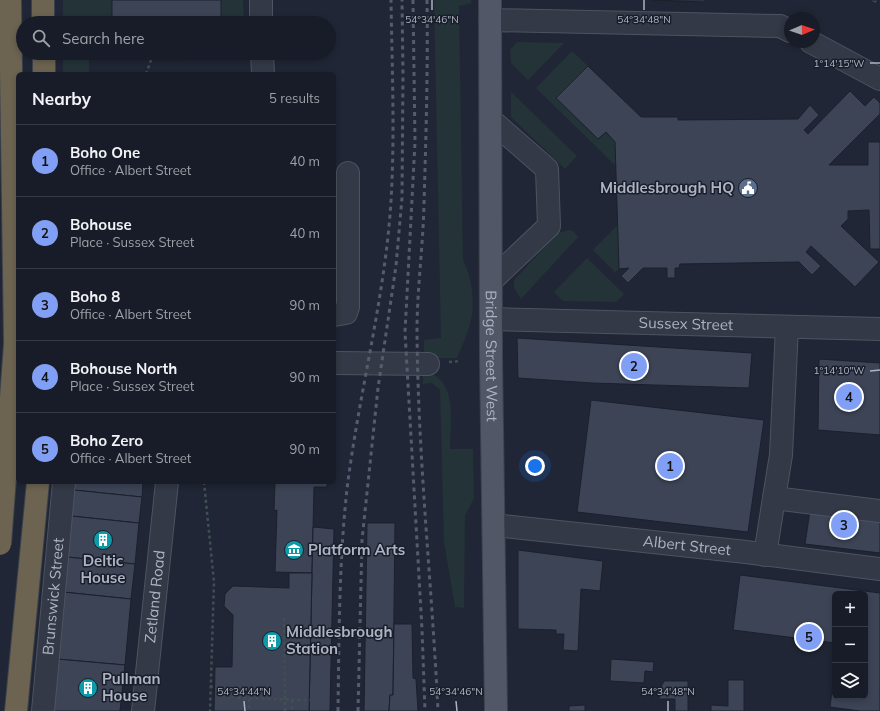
<!DOCTYPE html>
<meta charset="utf-8">
<style>
:root{--surface:#181c28;--page:#212530;--text:#f1f3f6;--muted:#9fa1a8;--line:#363a45;--accent:#819ff4}
body{margin:0;font-family:Mulish,sans-serif;background:var(--page);color:var(--text)}
.controls{position:absolute;right:12px;bottom:12px;display:grid;overflow:hidden;border-radius:6px;box-shadow:0 2px 6px #0003}
.controls button{width:36px;height:36px;display:grid;place-items:center;padding:0;border:0;border-bottom:1px solid var(--line);background:var(--surface);color:var(--text);font:20px sans-serif}
.compass{position:absolute;left:784px;top:12px;width:36px;height:36px;border-radius:50%;background:var(--surface);box-shadow:0 2px 6px #0003;rotate:88deg}
.you{position:absolute;left:535px;top:466px;width:14px;height:14px;margin:-10px;border:3px solid #fff;border-radius:50%;background:#1a73e8;box-shadow:0 0 0 6px #1a73e833}
.badge{display:grid;place-items:center;width:26px;height:26px;border-radius:50%;background:var(--accent);color:#111;font-size:13px;font-weight:700}
.pin{position:absolute;translate:-50% -50%;border:2px solid #fff;box-shadow:0 1px 4px #0006}
.list{margin:0;padding:0;list-style:none}
h2{display:flex;justify-content:space-between;align-items:center;height:52px;margin:0;padding:0 16px;font-size:17px}
h2 small{font-size:13px;font-weight:400;color:var(--muted)}
.list li{display:grid;grid-template-columns:26px 1fr auto;gap:12px;align-items:center;box-sizing:border-box;height:72px;padding:0 16px;border-top:1px solid var(--line)}
.list b{display:block;font-size:15px;white-space:nowrap}
.list p{margin:0;font-size:13px;white-space:nowrap;color:var(--muted)}
.list em{font-size:13px;font-style:normal;color:var(--muted)}
.icon{flex:none;width:22px;height:22px;fill:none;stroke:currentColor;stroke-width:2;stroke-linecap:round;stroke-linejoin:round}
.map{position:relative;flex:none;width:880px;height:711px;overflow:hidden}
.search{position:absolute;background:var(--surface);box-shadow:0 2px 6px #0003;left:16px;top:16px;width:320px;height:44px;display:flex;align-items:center;gap:10px;box-sizing:border-box;padding:0 14px;border-radius:22px;color:var(--muted);font-size:15px}
.panel{position:absolute;background:var(--surface);box-shadow:0 2px 6px #0003;left:16px;top:72px;width:320px;height:412px;border-radius:6px}
.map>svg:first-child{display:block}
.green{fill:#233337}
.building{fill:#3c4456;stroke:#1b202c}
.lines{fill:none;stroke-linecap:round;stroke-linejoin:round}
.minor-casing{stroke:#4e5361;stroke-width:24}
.major-casing{stroke:#3d424f;stroke-width:24}
.highway-casing{stroke:#3b404d;stroke-width:24}
.path{stroke:#3f4f54;stroke-width:2.5;stroke-dasharray:3 3;stroke-linecap:butt}
.minor{stroke:#333946;stroke-width:22}
.major{stroke:#515766;stroke-width:22}
.highway{stroke:#6c6450;stroke-width:22}
.rail{stroke:#555c6d;stroke-width:3;stroke-dasharray:4 4;stroke-linecap:butt}
.highway-bridge-casing{stroke:#3b404d;stroke-width:24;stroke-linecap:butt}
.highway-bridge{stroke:#6c6450;stroke-width:22}
.ticks{fill:none;stroke:#adb3c3;stroke-width:1.5}
.labels{text-anchor:middle;stroke-width:3;stroke-linejoin:round;paint-order:stroke}
.poi-label{font-size:15px;font-weight:bold;fill:#adb3c3;stroke:#191e2a;text-anchor:start}
.street-label{font-size:15px;fill:#adb3c3;stroke:#191e2a}
.ticks-label{font-size:10px;text-anchor:middle;fill:#adb3c3;stroke:#191e2a;stroke-width:3;stroke-linejoin:round;paint-order:stroke}
</style>
<div class="map">
<svg width="880" height="711" viewBox="0 0 880 711">
<rect width="100%" height="100%" fill="#202635"/>
<!-- green -->
<g class="green">
<rect x="63" y="0" width="49" height="23"/>
<polygon points="221,0 243,0 244,23 221,23"/>
<path d="M 434,0 L 471,0 L 471,3 L 459,6 L 463,260 C 472,277 475,302 471,320 C 468,333 462,346 457,358 L 424,358 L 424,340 L 441,338 Z"/>
<polygon points="517,42 564,43 528,80 511,63 510,50"/>
<polygon points="572,51 588,66 556,98 598,139 606,132 615,142 616,166 536,88"/>
<polygon points="63,53 113,53 112,55 89,56 89,74 63,74"/>
<polygon points="511,92 577,156 565,169 511,117"/>
<polygon points="618,225 619,269 615,272 593,250"/>
<polygon points="569,230 573,231 578,237 521,299 514,288 514,280 558,233"/>
<polygon points="587,258 624,294 616,302 563,301 554,292"/>
<path d="M 423,371 C 459,378 450,421 450,449 L 473,449 L 474,498 L 465,516 L 464,608 L 455,607 L 444,542 L 440,390 L 432,383 L 423,384 Z"/>
</g>
<!-- building -->
<g class="building">
<rect x="112" y="0" width="109" height="23"/>
<polygon points="652,0 705,0 705,2"/>
<polygon points="869,0 878,0 876,4"/>
<rect x="147" y="53" width="40" height="7"/>
<polygon points="588,66 641,117 678,117 678,120 798,119 810,105 819,115 804,130 808,134 850,91 865,106 874,97 880,103 880,114 829,165 868,165 868,142 880,142 880,249 870,249 869,210 848,211 848,219 841,226 879,262 855,287 811,246 806,252 821,266 812,275 799,262 680,264 679,268 675,268 675,278 667,278 667,268 643,268 628,283 621,276 629,268 619,269 615,142 606,132 598,139 556,98"/>
<polygon points="517,338 752,353 749,388 592,383 518,378"/>
<polygon points="819,359 880,363 880,435 818,430"/>
<polygon points="591,400 764,420 748,532 577,512"/>
<polygon points="74,482 143,482 142,497 74,490"/>
<polygon points="275,482 327,482 327,487 314,487 312,573 275,572 277,510 274,511"/>
<polygon points="74,490 142,497 139,523 71,516"/>
<polygon points="812,497 880,505 880,553 805,544"/>
<polygon points="71,516 139,523 135,564 67,557"/>
<polygon points="367,523 395,523 393,695 390,695 389,711 364,711"/>
<polygon points="313,527 334,529 330,711 309,711"/>
<polygon points="518,550 603,561 600,591 581,589 578,651 563,650 564,634 556,634 556,630 518,629"/>
<polygon points="67,557 135,564 131,599 63,592"/>
<polygon points="289,573 312,573 309,711 214,711 215,667 232,667 233,615 224,606 225,594 233,586 289,588"/>
<polygon points="740,575 880,593 880,711 860,711 830,707 835,665 835,696 865,696 865,594 835,594 835,643 733,630"/>
<polygon points="63,592 131,599 125,665 57,659"/>
<polygon points="394,624 412,624 413,678 416,679 418,711 389,711 390,695 393,695"/>
<polygon points="57,659 125,665 120,711 51,711"/>
<polygon points="611,659 654,662 653,672 645,671 644,683 610,681"/>
<polygon points="728,680 744,680 744,711 711,711 711,705 728,706"/>
<polygon points="664,681 688,681 688,711 675,711 675,699 659,699 659,691"/>
<polygon points="585,705 585,711 569,711 569,706"/>
</g>
<g class="lines">
<defs>
<g id="minor">
<polyline points="261,0 261,23"/>
<polyline points="490,20 780,26 790,31"/>
<polyline points="811,42 880,79"/>
<polyline points="262,53 263,74"/>
<polyline points="491,120 547,169 549,226 492,280"/>
<polyline points="334,315 346,313 348,307 348,173"/>
<path id="s1" d="M 492,319 L 880,329"/>
<polyline points="787,327 781,455 774,498 880,511"/>
<polyline points="334,363 428,364"/>
<path id="s2" d="M 494,525 L 746,552 L 880,569"/>
<polyline points="765,555 774,498"/>
<path id="s3" d="M 43,711 L 64,482"/>
<path id="s4" d="M 143,711 L 167,482"/>
</g>
<g id="major">
<path id="s5" d="M 490,0 L 491,358 L 496,711"/>
</g>
<g id="highway">
<polyline points="43,0 43,23"/>
<polyline points="44,53 44,74"/>
<polyline points="16,711 38,482"/>
</g>
</defs>
<!-- minor casing -->
<use href="#minor" class="minor-casing"/>
<!-- major casing -->
<use href="#major" class="major-casing"/>
<!-- highway casing -->
<use href="#highway" class="highway-casing"/>
<!-- path -->
<g class="path">
<polyline points="146,74 151,60"/>
<polyline points="449,362 460,361"/>
<polyline points="204,482 214,582 210,711"/>
<polyline points="284,618 285,711"/>
<polyline points="210,686 238,698 310,700"/>
<polyline points="249,699 249,711"/>
<polyline points="292,700 292,711"/>
</g>
<!-- minor -->
<use href="#minor" class="minor"/>
<!-- major -->
<use href="#major" class="major"/>
<!-- highway -->
<use href="#highway" class="highway"/>
<!-- rail -->
<g class="rail">
<polyline points="413,0 415,142 405,332 422,629 425,711"/>
<path d="M 427,0 C 428,68 426,136 424,204 C 423,247 417,289 417,332 C 418,459 432,585 438,711"/>
<path d="M 338,711 C 339,638 339,561 347,489 C 359,392 385,298 391,201 C 395,134 392,67 391,0"/>
<polyline points="358,711 362,540 378,388 396,266 402,198 403,74 402,0"/>
</g>
<defs>
<polyline id="highway-bridge" points="0,544 15,344 10,0"/>
</defs>
<!-- highway-bridge casing -->
<use href="#highway-bridge" class="highway-bridge-casing"/>
<!-- highway-bridge -->
<use href="#highway-bridge" class="highway-bridge"/>
</g>
<!-- ticks -->
<path class="ticks" d="M 432,0 L 432,10M 644,0 L 644,10M 870,63 L 880,63M 870,371 L 880,370M 244,701 L 245,711M 456,701 L 457,711M 668,701 L 668,711"/>
<!-- icons -->
<defs>
<symbol id="civic-disc" viewBox="-11 -11 22 22"><circle r="9.5" fill="#5c6f8a" stroke="#191e2a"/><path d="M-.6-6.5H3V-4.5H.6V-3L4-1V1h2V6H-6V1h2V-1L-.6-3ZM-1.2 2.5V6h2.4V2.5Z" fill="#fff"/></symbol>
<symbol id="building-disc" viewBox="-11 -11 22 22"><circle r="9.5" fill="#0f9aa8" stroke="#191e2a"/><path d="M-4-6H4V6H1V3H-1V6H-4ZM-2.5-4.3h1.7v1.8h-1.7ZM.8-4.3h1.7v1.8H.8ZM-2.5-1h1.7V.8h-1.7ZM.8-1h1.7V.8H.8Z" fill="#fff"/></symbol>
<symbol id="museum-disc" viewBox="-11 -11 22 22"><circle r="9.5" fill="#0f9aa8" stroke="#191e2a"/><path d="M0-6L6-3V-2H-6V-3ZM-5-1h2V3h-2ZM-1-1h2V3h-2ZM3-1h2V3H3ZM-6 4H6V6H-6Z" fill="#fff"/></symbol>
</defs>
<g fill-rule="evenodd">
<use href="#civic-disc" x="737" y="177" width="22" height="22"/>
<use href="#building-disc" x="92" y="529" width="22" height="22"/>
<use href="#museum-disc" x="283" y="539" width="22" height="22"/>
<use href="#building-disc" x="261" y="630" width="22" height="22"/>
<use href="#building-disc" x="77" y="677" width="22" height="22"/>
</g>
<g class="labels">
<!-- poi labels -->
<g class="poi-label">
<text x="734" y="193" text-anchor="end">Middlesbrough HQ</text>
<text x="308" y="555">Platform Arts</text>
<text x="103" y="566" text-anchor="middle">Deltic<tspan x="103" dy="17">House</tspan></text>
<text x="286" y="637">Middlesbrough<tspan x="286" dy="17">Station</tspan></text>
<text x="102" y="684">Pullman<tspan x="102" dy="17">House</tspan></text>
</g>
<!-- street labels -->
<g class="street-label">
<text dy="5" stroke="none"><textPath href="#s1" startOffset="194">Sussex Street</textPath></text>
<text dy="5" stroke="none"><textPath href="#s5" startOffset="356">Bridge Street West</textPath></text>
<text dy="5" stroke="none"><textPath href="#s2" startOffset="194">Albert Street</textPath></text>
<text dy="5" stroke="none"><textPath href="#s3" startOffset="115">Brunswick Street</textPath></text>
<text dy="5" stroke="none"><textPath href="#s4" startOffset="115">Zetland Road</textPath></text>
</g>
</g>
<g class="ticks-label">
<text x="432" y="23">54°34'46"N</text>
<text x="644" y="23">54°34'48"N</text>
<text x="839" y="67">1°14'15"W</text>
<text x="839" y="374">1°14'10"W</text>
<text x="244" y="695">54°34'44"N</text>
<text x="456" y="695">54°34'46"N</text>
<text x="668" y="695">54°34'48"N</text>
</g>
</svg>
<div class="controls">
<button>+</button>
<button>−</button>
<button><svg class="icon" aria-label="layers" viewBox="0 0 24 24"><path d="M12 4l9 5-9 5-9-5zM3 14l9 5 9-5"/></svg></button>
</div>
<svg class="compass" viewBox="-18 -18 36 36"><path d="M0-13l5 13h-10z" fill="#e53935"/><path d="M0 13l5-13h-10z" fill="#9fa1a8"/></svg>
<div class="you"></div>
<div class="pin badge" style="left:670px;top:466px">1</div>
<div class="pin badge" style="left:634px;top:366px">2</div>
<div class="pin badge" style="left:844px;top:525px">3</div>
<div class="pin badge" style="left:849px;top:397px">4</div>
<div class="pin badge" style="left:809px;top:637px">5</div>
<div class="search"><svg class="icon" aria-label="search" viewBox="0 0 24 24"><circle cx="10" cy="10" r="6"/><path d="M15 15l6 6"/></svg>Search here</div>
<section class="panel">
<h2>Nearby<small>5 results</small></h2>
<ul class="list">
<li><span class="badge">1</span><div><b>Boho One</b><p>Office · Albert Street</p></div><em>40 m</em></li>
<li><span class="badge">2</span><div><b>Bohouse</b><p>Place · Sussex Street</p></div><em>40 m</em></li>
<li><span class="badge">3</span><div><b>Boho 8</b><p>Office · Albert Street</p></div><em>90 m</em></li>
<li><span class="badge">4</span><div><b>Bohouse North</b><p>Place · Sussex Street</p></div><em>90 m</em></li>
<li><span class="badge">5</span><div><b>Boho Zero</b><p>Office · Albert Street</p></div><em>90 m</em></li>
</ul>
</section>
</div>
